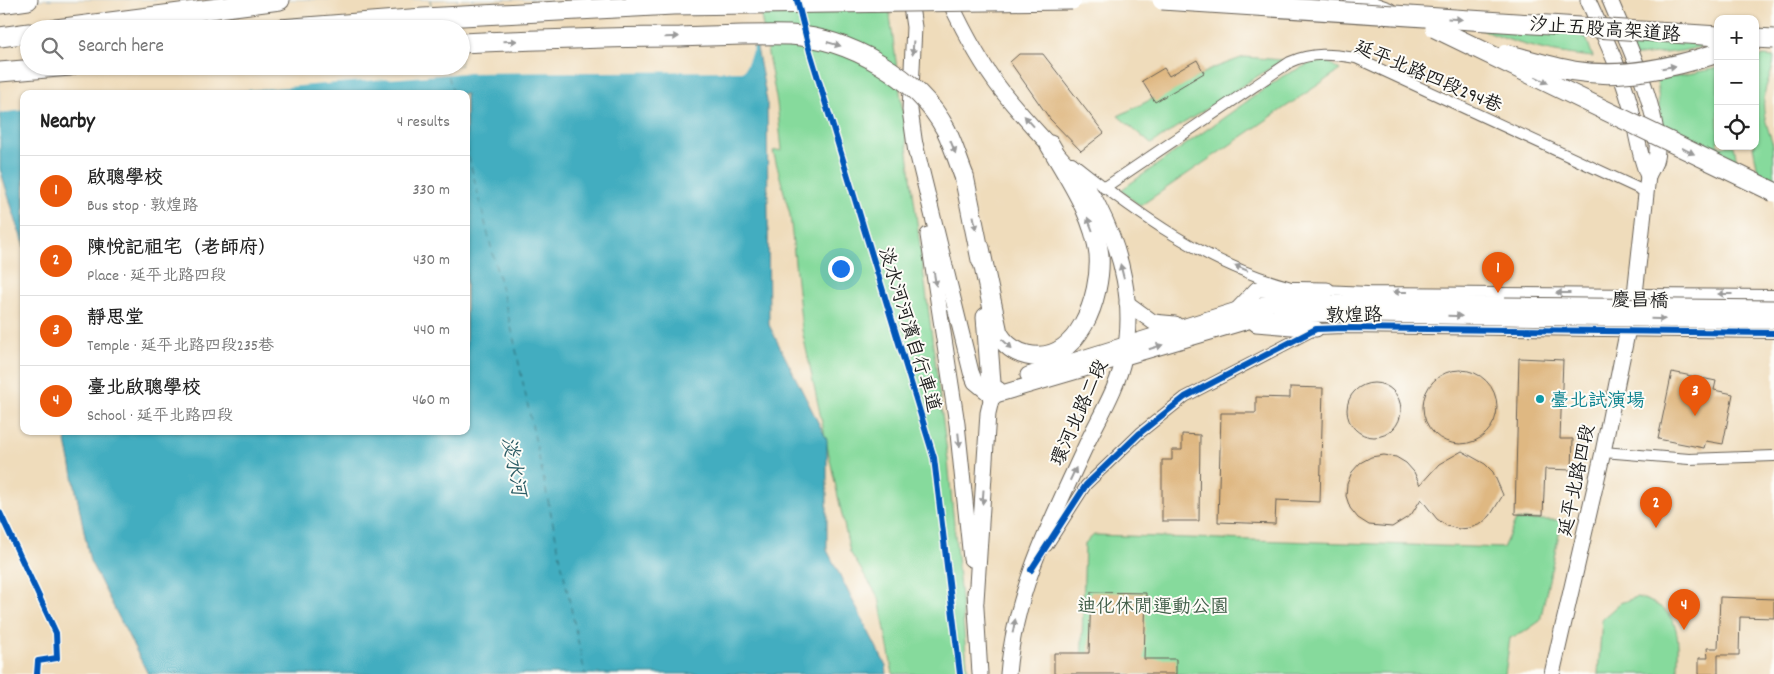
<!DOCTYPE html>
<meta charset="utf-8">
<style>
:root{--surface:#fff;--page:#f2f2f2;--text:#222;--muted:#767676;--line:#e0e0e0;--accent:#ea580c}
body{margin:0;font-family:Dekko,"LXGW WenKai TC",sans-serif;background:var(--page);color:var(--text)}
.controls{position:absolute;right:15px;top:15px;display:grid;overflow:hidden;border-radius:10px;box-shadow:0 1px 4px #0004}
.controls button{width:45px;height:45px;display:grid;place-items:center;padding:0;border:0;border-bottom:1px solid var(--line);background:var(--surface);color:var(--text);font:25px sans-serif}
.you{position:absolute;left:840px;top:268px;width:18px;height:18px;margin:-12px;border:4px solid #fff;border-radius:50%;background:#1a73e8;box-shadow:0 0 0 8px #1a73e833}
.badge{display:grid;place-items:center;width:32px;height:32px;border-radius:50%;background:var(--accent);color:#fff;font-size:16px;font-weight:700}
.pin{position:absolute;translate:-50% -41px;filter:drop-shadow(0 1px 2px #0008)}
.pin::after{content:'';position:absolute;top:26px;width:18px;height:15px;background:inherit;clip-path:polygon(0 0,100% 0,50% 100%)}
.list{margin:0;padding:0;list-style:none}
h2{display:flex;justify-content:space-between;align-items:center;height:65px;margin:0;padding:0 20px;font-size:21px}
h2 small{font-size:16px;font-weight:400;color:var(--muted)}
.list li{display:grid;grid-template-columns:32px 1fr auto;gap:15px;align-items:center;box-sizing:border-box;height:70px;padding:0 20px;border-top:1px solid var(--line)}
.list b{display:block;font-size:19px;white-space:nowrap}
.list p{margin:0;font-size:16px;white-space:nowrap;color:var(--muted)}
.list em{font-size:16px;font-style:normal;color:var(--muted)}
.icon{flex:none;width:28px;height:28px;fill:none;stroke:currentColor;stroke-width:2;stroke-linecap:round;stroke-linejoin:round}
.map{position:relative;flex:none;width:1774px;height:674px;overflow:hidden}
.search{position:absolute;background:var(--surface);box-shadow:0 1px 4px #0004;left:20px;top:20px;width:450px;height:55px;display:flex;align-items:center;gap:12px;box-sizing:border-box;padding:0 18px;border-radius:28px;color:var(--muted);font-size:19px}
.panel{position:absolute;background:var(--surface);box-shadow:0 1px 4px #0004;left:20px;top:90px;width:450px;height:345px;border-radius:10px}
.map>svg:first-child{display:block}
.green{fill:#86da9c;stroke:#517b5c}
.water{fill:#42adc0;stroke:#2f646e;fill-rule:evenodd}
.pier{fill:#efdcbb;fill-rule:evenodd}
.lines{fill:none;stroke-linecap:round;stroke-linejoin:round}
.ferry{stroke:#2d5d66;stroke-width:1;stroke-dasharray:6 5;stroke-linecap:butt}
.building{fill:#dfb882}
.street-casing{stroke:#665f54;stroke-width:12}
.secondary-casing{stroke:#665f54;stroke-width:17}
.highway-casing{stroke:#665f54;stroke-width:21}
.street{stroke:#fff;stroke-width:10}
.secondary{stroke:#fff;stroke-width:15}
.highway{stroke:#fff;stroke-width:19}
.secondary-bridge-casing{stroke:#665f54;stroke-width:17;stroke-linecap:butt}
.highway-bridge-casing{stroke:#665f54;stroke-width:21;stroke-linecap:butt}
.secondary-bridge{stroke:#fff;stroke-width:15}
.highway-bridge{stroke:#fff;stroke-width:19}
.cycleway-casing{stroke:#fdfcf7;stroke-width:9}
.cycleway{stroke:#0057b8;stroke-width:6}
.oneway{fill:#999}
.culture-dot{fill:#0f9aa8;stroke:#fdfcf7;stroke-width:2}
.labels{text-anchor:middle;stroke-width:4;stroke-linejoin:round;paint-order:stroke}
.street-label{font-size:19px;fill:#1c1c1c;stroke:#fdfcf7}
.culture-label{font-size:19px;fill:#0d838f;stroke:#fdfcf7;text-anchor:start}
.park-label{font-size:19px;fill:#415e49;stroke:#fdfcf7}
.water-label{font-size:20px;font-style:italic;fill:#2d5d66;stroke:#fdfcf7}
</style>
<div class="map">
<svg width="1774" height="674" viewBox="0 0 1774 674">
<rect width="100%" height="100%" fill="#fdfcf7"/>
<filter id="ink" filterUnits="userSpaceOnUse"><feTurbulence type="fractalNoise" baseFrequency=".02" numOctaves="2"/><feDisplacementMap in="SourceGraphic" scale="10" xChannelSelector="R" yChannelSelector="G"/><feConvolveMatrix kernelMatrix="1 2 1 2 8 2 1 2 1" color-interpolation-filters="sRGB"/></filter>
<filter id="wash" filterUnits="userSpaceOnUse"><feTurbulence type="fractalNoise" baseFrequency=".0096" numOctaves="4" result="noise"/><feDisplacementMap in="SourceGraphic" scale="20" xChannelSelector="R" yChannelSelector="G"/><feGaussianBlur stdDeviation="1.12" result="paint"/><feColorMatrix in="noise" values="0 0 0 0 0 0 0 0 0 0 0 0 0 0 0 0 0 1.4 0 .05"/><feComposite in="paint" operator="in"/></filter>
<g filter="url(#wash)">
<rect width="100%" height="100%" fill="#efdcbb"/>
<!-- green -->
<g class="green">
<polygon points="758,0 888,0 948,460 968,674 893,674 879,598 850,552 802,330 790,215 773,151 782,150 777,103"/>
<path d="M 1469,24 L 1584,31 L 1593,57 C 1548,53 1510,43 1469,24 Z"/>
<polygon points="1616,32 1714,44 1682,51 1630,57"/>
<path d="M 1764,56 L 1774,57 C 1774,71 1765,83 1764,98 C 1762,114 1768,129 1773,144 C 1774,153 1774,169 1774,179 L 1758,172 L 1753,146 L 1755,146 L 1755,58 Z"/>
<polygon points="1244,57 1283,60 1151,144 1118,116 1214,68"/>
<polygon points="1322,58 1340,70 1140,206 1121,190 1283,76"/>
<polygon points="1718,68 1718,146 1734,146 1737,162 1661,128 1657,80"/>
<polygon points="1516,520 1562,520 1540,621 1524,632 1510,638 1505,674 1081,674 1085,543 1094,535 1503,548"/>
<path d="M 1637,597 C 1683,610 1678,634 1678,674 L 1598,674 L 1602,619 L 1620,603 Z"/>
</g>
<!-- water -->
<path class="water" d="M 0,0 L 748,0 L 767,101 L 769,325 L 827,440 L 827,550 L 886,666 L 887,674 L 148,674 L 90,561 L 64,431 L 466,431 L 466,94 L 24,94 L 24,247 L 0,169 ZM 29,29 L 461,29 L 461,66 L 29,66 Z"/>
<!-- pier -->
<path class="pier" d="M 0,0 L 751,0 L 758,37 L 744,71 L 464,73 L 198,94 L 24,94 L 24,110 L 0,113 ZM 29,29 L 461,29 L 461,66 L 29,66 Z"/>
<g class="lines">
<!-- ferry -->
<g class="ferry">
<polyline points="430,0 432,9"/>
<polyline points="446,66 453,94"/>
<polyline points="466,146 512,331 585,674"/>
</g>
</g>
<g id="blocks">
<!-- building -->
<g class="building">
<polygon points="1019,54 1043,54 1104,133 1081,151 1050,119 1010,62"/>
<polygon points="1197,60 1204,73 1155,102 1142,81 1164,68 1169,76"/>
<polygon points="1519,358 1563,360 1560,439 1573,439 1572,470 1545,469 1543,515 1515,514"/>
<circle cx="1460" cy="407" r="37"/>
<polygon points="1672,372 1716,381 1714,390 1733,394 1723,444 1706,441 1704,448 1658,439"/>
<circle cx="1374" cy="410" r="27"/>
<polygon points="1290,387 1323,388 1320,502 1276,500 1275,524 1218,522 1221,413 1256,413 1256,397 1290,398"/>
<polygon points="1182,434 1200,435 1199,521 1162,521 1162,460 1172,460 1172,450 1182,450"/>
<polygon points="1462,451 1485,464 1493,472 1503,495 1490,516 1481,524 1470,528 1459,529 1447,526 1437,519 1421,499 1411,515 1392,527 1369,525 1358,518 1350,508 1346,496 1347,484 1352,472 1360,463 1371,457 1384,455 1396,457 1406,463 1414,472 1420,485 1439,464"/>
<polygon points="1091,592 1146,593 1144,659 1176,659 1176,674 1054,674 1054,653 1089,653"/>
<polygon points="1720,597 1774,599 1774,618 1740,617 1739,655 1718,655 1718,674 1699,674 1699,658 1708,658 1707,648 1718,648"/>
</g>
</g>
</g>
<g filter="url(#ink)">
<use href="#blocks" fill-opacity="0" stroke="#665f54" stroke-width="1"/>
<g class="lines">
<defs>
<g id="street">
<path d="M 1072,162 C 1136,213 1208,265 1288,286"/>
<path d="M 1104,188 L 1290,62 C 1312,52 1332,54 1356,58 L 1646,192"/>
<polyline points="1323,290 1368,292 1774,295"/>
<polyline points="1603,452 1689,459 1774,456"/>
<polyline points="1047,546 1086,485 1140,433 1185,397 1316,329 1344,328 1774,333"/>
</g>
<g id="secondary">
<polyline points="910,0 914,27 910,110 916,153"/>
<path d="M 949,0 C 964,32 980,63 1002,91 C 1024,119 1049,144 1072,170 C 1082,182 1093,193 1099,207 C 1122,252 1135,306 1124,357 C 1118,387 1100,416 1087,443 C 1052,519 1015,590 1008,674"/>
<path d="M 1588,0 C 1603,34 1620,68 1630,104 C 1636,128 1638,153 1648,176"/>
<polyline points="915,144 971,372 975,382 992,396 1258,318 1301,314 1504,317"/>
<polyline points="928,235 957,424 971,559"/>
<polyline points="1127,303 1153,322 1175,324"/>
<polyline points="1237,310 1257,289 1327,290"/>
<polyline points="1256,324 1316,329"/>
<polyline points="1028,375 1237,310 1273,302 1505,305"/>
<polyline points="975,592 980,674"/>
<polyline points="976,601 988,413 992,396 998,389"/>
<path d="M 1552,674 L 1603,452 L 1635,294 L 1648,176 C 1650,171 1653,167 1655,162 C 1667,125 1625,37 1610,0"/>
</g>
<g id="highway">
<polyline points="1354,0 1388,12"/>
<polyline points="0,4 28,0"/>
<polyline points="56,29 280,0"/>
<polyline points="0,37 29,33"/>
<polyline points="0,72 70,66"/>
<polyline points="964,176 981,260"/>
<path d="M 980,248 L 998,333 C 1005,345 1014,352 1027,355 C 1078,367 1102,295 1099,255 C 1095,216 1069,178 1050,145"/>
<polyline points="986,317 992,396"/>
</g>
</defs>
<!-- street casing -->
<use href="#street" class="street-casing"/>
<!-- secondary casing -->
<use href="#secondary" class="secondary-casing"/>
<!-- highway casing -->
<use href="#highway" class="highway-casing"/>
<!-- street -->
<use href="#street" class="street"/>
<!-- secondary -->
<use href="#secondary" class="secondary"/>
<!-- highway -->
<use href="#highway" class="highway"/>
<defs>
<g id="secondary-bridge">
<polyline points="1505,305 1774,308"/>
<polyline points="1504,317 1774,321"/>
</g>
<g id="highway-bridge">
<polyline points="1162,0 1718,36"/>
<polyline points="1435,28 1774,192"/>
<polyline points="280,29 423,18 673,5 1072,0"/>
<polyline points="1755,38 1774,39"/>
<path d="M 461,43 C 534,40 607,37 680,37 C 717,36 754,34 790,35 C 849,38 918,77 946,130 C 953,144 958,161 964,176"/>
<path d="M 1506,54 C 1529,60 1551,67 1574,71 C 1622,79 1672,68 1718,53"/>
</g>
</defs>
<!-- secondary-bridge casing -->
<use href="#secondary-bridge" class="secondary-bridge-casing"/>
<!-- highway-bridge casing -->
<use href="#highway-bridge" class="highway-bridge-casing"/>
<!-- secondary-bridge -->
<use href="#secondary-bridge" class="secondary-bridge"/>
<!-- highway-bridge -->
<use href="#highway-bridge" class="highway-bridge"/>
<defs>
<g id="cycleway">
<polyline points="797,0 810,52 934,458 960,674"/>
<polyline points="0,513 56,633 57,658 38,661 37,674"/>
<polyline points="1031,570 1086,485 1140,433 1185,397 1316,329 1344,328 1774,333"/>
</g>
</defs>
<!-- cycleway casing -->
<use href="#cycleway" class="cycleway-casing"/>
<!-- cycleway -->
<use href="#cycleway" class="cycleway"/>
</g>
<!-- one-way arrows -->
<defs><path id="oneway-solid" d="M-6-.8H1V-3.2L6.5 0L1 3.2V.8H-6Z" transform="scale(1.25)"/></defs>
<g class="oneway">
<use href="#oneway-solid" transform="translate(1455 19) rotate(3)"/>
<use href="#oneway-solid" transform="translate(672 37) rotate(-1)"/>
<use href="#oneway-solid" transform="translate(510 41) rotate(-2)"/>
<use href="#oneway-solid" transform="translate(834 44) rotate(16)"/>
<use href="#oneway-solid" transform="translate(913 48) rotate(93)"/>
<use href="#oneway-solid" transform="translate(1669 67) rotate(-9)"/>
<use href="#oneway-solid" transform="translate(1542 80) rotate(26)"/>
<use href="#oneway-solid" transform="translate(1029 121) rotate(-132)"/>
<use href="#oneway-solid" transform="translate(953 147) rotate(68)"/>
<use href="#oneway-solid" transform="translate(1688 151) rotate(26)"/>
<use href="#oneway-solid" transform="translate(975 223) rotate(78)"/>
<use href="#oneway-solid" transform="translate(1090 224) rotate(-111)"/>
<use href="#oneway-solid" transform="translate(1241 268) rotate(-158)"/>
<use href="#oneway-solid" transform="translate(1122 271) rotate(-104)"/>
<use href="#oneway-solid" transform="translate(935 279) rotate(81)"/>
<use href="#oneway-solid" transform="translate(1400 292) rotate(-180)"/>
<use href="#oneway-solid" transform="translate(1563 293) rotate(-180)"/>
<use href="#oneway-solid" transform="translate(1725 294) rotate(-180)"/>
<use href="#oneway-solid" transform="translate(1455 316) rotate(1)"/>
<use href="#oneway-solid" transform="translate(1658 319) rotate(1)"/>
<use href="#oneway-solid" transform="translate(1007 344) rotate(43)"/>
<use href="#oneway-solid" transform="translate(1156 347) rotate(-17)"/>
<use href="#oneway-solid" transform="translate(959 440) rotate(84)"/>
<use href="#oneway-solid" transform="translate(1073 474) rotate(-65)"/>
<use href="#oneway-solid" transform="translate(983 497) rotate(94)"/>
<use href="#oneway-solid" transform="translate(1014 626) rotate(-79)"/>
</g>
</g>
<!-- markers -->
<circle class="culture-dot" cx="1540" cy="399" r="5"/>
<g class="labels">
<!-- street labels -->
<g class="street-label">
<text transform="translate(1605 28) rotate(4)" y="7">汐止五股高架道路</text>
<text transform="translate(1429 75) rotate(23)" y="7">延平北路四段294巷</text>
<text transform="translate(1640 299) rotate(1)" y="7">慶昌橋</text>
<text transform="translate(1354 314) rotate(-1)" y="7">敦煌路</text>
<text transform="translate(911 329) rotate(73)" y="7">淡水河河濱自行車道</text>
<text transform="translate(1078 412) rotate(-66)" y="7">環河北路二段</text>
<text transform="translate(1575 480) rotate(-78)" y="7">延平北路四段</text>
</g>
<!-- culture labels -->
<g class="culture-label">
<text x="1550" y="406">臺北試演場</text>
</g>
<!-- park labels -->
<g class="park-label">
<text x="1153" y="612">迪化休閒運動公園</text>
</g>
<!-- water labels -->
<g class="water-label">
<text transform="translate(515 466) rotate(79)" y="7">淡水河</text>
</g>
</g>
</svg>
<div class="controls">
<button>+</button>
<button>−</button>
<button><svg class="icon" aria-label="locate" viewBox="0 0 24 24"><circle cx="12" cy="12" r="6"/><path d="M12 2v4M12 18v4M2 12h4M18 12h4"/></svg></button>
</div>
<div class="you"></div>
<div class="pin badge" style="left:1498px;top:293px">1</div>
<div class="pin badge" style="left:1656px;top:528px">2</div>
<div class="pin badge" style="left:1695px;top:416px">3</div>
<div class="pin badge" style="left:1684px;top:630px">4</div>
<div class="search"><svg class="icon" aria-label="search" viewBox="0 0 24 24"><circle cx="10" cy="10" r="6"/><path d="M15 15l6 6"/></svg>Search here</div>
<section class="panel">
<h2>Nearby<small>4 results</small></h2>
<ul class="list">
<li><span class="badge">1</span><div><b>啟聰學校</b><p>Bus stop · 敦煌路</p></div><em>330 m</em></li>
<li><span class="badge">2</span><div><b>陳悅記祖宅（老師府）</b><p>Place · 延平北路四段</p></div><em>430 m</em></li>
<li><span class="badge">3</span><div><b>靜思堂</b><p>Temple · 延平北路四段235巷</p></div><em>440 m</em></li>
<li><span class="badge">4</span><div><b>臺北啟聰學校</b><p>School · 延平北路四段</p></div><em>460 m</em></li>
</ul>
</section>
</div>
